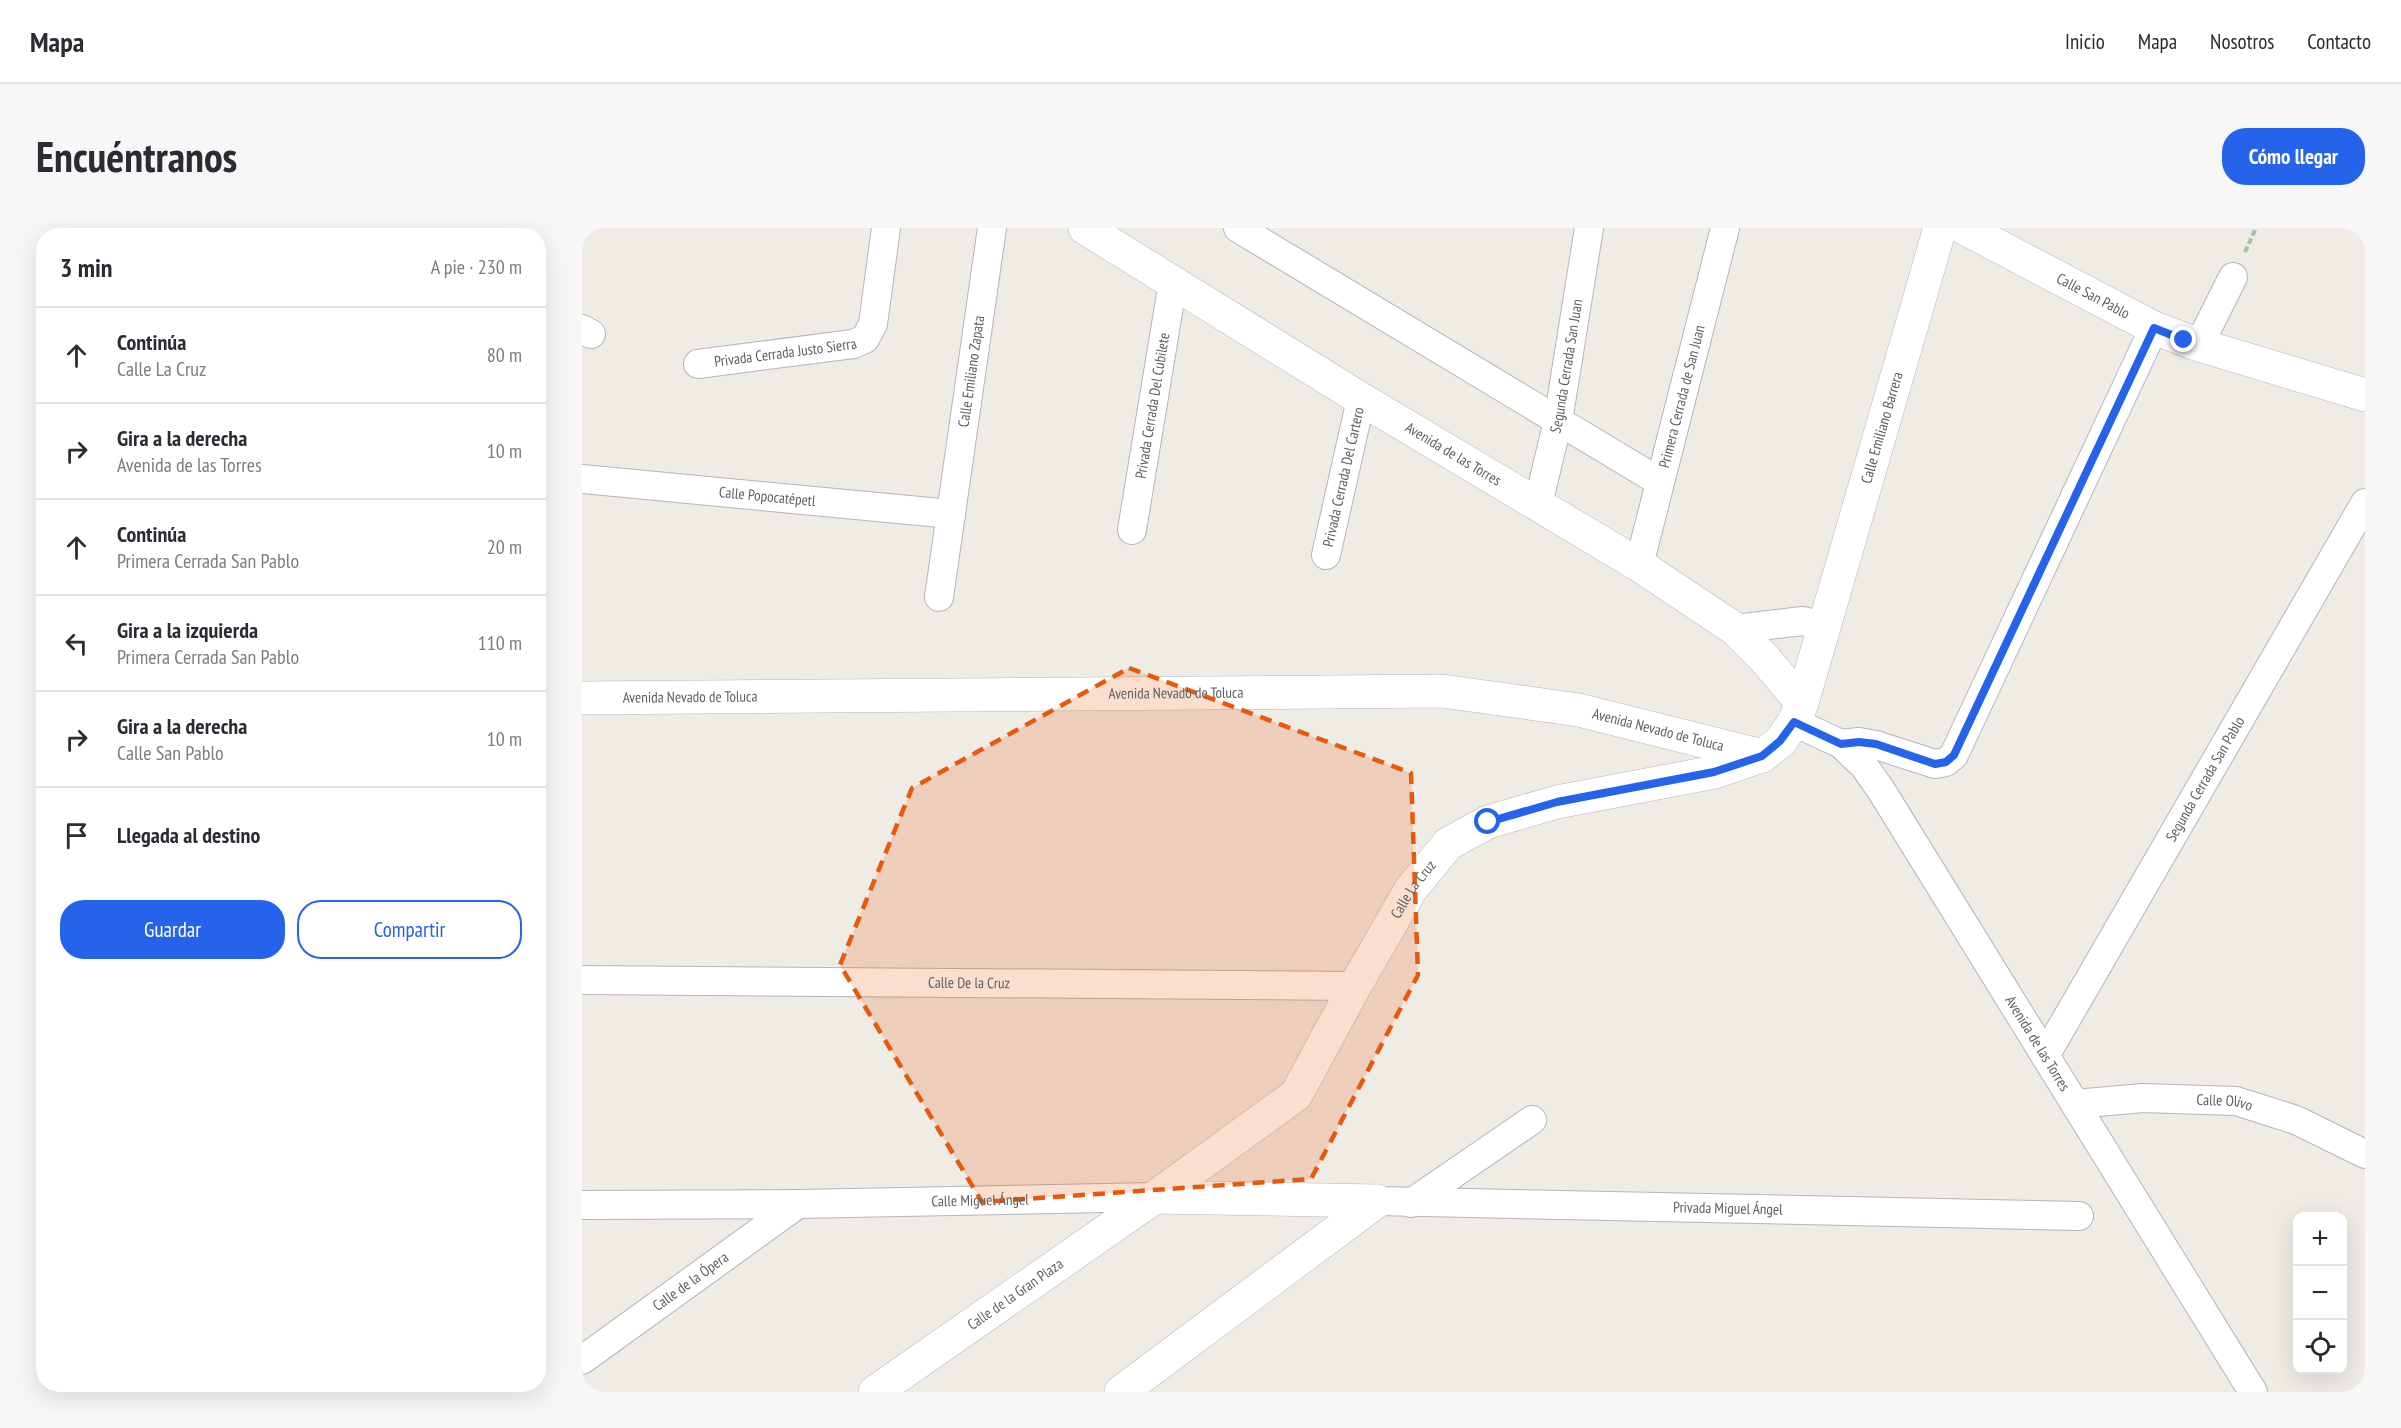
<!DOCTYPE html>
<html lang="es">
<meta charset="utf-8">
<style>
:root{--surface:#fff;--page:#f7f7f7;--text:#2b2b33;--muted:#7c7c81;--line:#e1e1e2;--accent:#2563eb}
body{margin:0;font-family:"PT Sans Narrow",sans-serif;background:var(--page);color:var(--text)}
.controls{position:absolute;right:18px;bottom:18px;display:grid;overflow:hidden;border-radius:12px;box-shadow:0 6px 24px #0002}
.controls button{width:54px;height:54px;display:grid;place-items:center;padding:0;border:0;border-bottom:2px solid var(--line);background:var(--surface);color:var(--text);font:30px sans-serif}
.stop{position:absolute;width:18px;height:18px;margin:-14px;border:4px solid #2563eb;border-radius:50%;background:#fff}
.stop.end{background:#2563eb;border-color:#fff;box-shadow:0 2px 6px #0008}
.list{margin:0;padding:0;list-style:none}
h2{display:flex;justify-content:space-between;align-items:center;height:78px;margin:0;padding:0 24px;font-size:26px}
h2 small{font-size:20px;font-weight:400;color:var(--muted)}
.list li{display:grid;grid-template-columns:39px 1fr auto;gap:18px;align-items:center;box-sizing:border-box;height:96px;padding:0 24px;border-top:2px solid var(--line)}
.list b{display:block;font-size:22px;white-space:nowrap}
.list p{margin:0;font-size:20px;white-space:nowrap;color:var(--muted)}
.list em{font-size:20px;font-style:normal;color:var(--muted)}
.actions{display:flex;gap:12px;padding:18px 24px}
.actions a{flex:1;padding:14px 0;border:2px solid var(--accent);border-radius:24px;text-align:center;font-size:21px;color:var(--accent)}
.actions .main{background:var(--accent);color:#fff}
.icon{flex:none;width:33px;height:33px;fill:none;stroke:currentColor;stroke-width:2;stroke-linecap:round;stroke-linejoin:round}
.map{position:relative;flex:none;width:1783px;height:1164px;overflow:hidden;border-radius:24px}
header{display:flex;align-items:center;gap:36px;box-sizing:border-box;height:84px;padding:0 30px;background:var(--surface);border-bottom:2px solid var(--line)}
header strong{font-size:28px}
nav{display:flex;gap:33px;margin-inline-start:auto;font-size:21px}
.intro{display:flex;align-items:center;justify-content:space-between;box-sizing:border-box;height:144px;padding:0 36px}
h1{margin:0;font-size:42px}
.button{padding:15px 27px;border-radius:24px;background:var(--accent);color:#fff;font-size:21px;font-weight:700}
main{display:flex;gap:36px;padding:0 36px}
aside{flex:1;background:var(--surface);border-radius:24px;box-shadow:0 6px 24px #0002}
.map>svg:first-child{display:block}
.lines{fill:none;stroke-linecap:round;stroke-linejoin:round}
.minor-casing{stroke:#b3b6b9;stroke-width:30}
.tertiary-casing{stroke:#b3b6b9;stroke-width:34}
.path{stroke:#9ec5a6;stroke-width:4;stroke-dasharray:6 3;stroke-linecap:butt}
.minor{stroke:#fff;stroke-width:28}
.tertiary{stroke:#fff;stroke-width:33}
.route{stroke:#2563eb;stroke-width:8}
.marked{fill:#e8590c;fill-opacity:0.2;stroke:#e8590c;stroke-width:4.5;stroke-dasharray:12 8;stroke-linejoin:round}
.labels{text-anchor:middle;stroke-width:4.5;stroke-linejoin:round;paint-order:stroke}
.street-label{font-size:15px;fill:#5d6165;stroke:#fff}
</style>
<header>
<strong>Mapa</strong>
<nav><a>Inicio</a><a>Mapa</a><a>Nosotros</a><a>Contacto</a></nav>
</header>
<div class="intro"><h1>Encuéntranos</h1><a class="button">Cómo llegar</a></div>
<main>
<aside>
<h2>3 min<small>A pie · 230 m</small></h2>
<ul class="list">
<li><svg class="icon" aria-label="ahead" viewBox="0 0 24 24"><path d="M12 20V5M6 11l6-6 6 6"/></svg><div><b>Continúa</b><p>Calle La Cruz</p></div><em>80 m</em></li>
<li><svg class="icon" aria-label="right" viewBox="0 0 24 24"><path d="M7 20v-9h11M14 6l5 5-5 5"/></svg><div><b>Gira a la derecha</b><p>Avenida de las Torres</p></div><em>10 m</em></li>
<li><svg class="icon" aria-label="ahead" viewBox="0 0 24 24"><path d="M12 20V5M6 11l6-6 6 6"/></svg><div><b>Continúa</b><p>Primera Cerrada San Pablo</p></div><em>20 m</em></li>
<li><svg class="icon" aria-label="left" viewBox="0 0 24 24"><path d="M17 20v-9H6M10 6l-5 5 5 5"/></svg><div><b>Gira a la izquierda</b><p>Primera Cerrada San Pablo</p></div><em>110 m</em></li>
<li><svg class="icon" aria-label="right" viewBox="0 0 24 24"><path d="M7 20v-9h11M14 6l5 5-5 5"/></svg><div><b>Gira a la derecha</b><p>Calle San Pablo</p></div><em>10 m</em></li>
<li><svg class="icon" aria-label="arrive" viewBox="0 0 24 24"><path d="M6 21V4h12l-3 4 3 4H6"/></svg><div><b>Llegada al destino</b></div></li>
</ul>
<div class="actions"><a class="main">Guardar</a><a>Compartir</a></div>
</aside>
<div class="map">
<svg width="1783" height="1164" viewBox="0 0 1783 1164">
<rect width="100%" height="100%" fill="#efece6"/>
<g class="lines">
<defs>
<g id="minor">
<polyline points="656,0 1078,254"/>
<polyline points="0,101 9,106"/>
<polyline points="1617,117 1651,49"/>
<path id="s1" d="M 116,136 L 271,116 L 283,111 L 291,96 L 304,0"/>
<path id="s2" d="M 0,251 L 369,286"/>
<path id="s3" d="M 956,276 L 976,193 L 1007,0"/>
<path id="s4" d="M 550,302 L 591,54"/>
<path id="s5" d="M 744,327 L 779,171"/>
<path id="s6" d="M 1057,337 L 1143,0"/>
<path id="s7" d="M 357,369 L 410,0"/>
<polyline points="1153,401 1220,393 1243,398"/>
<path id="s8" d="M 1212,494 L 1259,516 L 1282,538 L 1299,562 L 1671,1164"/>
<polyline points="1259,516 1277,514 1294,517 1353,536 1364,534 1372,527 1572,100"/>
<path id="s9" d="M 0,752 L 773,758"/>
<path id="s10" d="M 1463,828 L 1783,275"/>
<path id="s11" d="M 1493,876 L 1561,870 L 1654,873 L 1714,892 L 1783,926"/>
<path id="s12" d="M 795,973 L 1497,988"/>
<polyline points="829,975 950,892"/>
<path id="s13" d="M 0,977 L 216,976 L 573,969"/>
<path id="s14" d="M 0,1132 L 216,976"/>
</g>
<g id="tertiary">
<path id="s15" d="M 503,0 L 779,171 L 1057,337 L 1153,401 L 1182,430 L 1220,475"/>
<path id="s16" d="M 1382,0 L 1572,100 L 1617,117 L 1783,167"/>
<path id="s17" d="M 0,470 L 860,463 L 997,482 L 1180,528"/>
<polyline points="573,969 795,973"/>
<path id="s18" d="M 293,1164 L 573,969 L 714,867 L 773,758 L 829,661 L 866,616 L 906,594 L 975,574 L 1133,544 L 1180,528 L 1199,513 L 1212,494 L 1220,475 L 1358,0"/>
<polyline points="539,1164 795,973"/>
</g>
</defs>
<!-- minor casing -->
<use href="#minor" class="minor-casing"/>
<!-- tertiary casing -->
<use href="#tertiary" class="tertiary-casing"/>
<!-- path -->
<polyline class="path" points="1663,24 1674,0"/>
<!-- minor -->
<use href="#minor" class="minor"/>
<!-- tertiary -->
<use href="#tertiary" class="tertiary"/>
</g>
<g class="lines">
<!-- route -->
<polyline class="route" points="906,594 975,574 1132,544 1180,528 1198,513 1212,494 1259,516 1277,514 1294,516 1353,536 1364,534 1372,527 1572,100 1602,112"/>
</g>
<!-- marked area -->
<path class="marked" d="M 547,440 L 829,545 L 836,747 L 729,951 L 400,974 L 258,737 L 330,560 Z"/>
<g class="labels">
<!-- street labels -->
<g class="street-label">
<text dy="5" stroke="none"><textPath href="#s16" startOffset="146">Calle San Pablo</textPath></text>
<text dy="5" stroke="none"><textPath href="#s1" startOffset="88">Privada Cerrada Justo Sierra</textPath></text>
<text dy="5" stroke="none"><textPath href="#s3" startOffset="141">Segunda Cerrada San Juan</textPath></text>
<text dy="5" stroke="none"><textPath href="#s7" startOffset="228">Calle Emiliano Zapata</textPath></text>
<text dy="5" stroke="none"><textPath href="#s6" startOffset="174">Primera Cerrada de San Juan</textPath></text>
<text dy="5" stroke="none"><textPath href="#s4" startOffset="126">Privada Cerrada Del Cubilete</textPath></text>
<text dy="5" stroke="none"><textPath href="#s18" startOffset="1492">Calle Emiliano Barrera</textPath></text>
<text dy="5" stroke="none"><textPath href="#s15" startOffset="432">Avenida de las Torres</textPath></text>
<text dy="5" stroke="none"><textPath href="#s5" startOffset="80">Privada Cerrada Del Cartero</textPath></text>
<text dy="5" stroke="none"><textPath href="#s2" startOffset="186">Calle Popocatépetl</textPath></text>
<text dy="5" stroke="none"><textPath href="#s17" startOffset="594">Avenida Nevado de Toluca</textPath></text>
<text dy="5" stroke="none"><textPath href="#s17" startOffset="108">Avenida Nevado de Toluca</textPath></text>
<text dy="5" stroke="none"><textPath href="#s17" startOffset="1080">Avenida Nevado de Toluca</textPath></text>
<text dy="5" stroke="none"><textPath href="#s10" startOffset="320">Segunda Cerrada San Pablo</textPath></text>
<text dy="5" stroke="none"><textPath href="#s18" startOffset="752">Calle La Cruz</textPath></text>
<text dy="5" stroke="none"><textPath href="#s9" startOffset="387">Calle De la Cruz</textPath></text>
<text dy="5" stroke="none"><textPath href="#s8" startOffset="411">Avenida de las Torres</textPath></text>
<text dy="5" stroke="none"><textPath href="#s11" startOffset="150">Calle Olivo</textPath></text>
<text dy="5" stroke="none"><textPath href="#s13" startOffset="398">Calle Miguel Ángel</textPath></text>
<text dy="5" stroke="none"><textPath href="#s12" startOffset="351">Privada Miguel Ángel</textPath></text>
<text dy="5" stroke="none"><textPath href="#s14" startOffset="134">Calle de la Ópera</textPath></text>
<text dy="5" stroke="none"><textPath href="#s18" startOffset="171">Calle de la Gran Plaza</textPath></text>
</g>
</g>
</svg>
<div class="controls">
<button>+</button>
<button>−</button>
<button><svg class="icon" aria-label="locate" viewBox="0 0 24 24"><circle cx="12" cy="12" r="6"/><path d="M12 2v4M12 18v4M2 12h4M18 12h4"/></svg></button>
</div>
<div class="stop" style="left:906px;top:594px"></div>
<div class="stop end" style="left:1602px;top:112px"></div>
</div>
</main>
